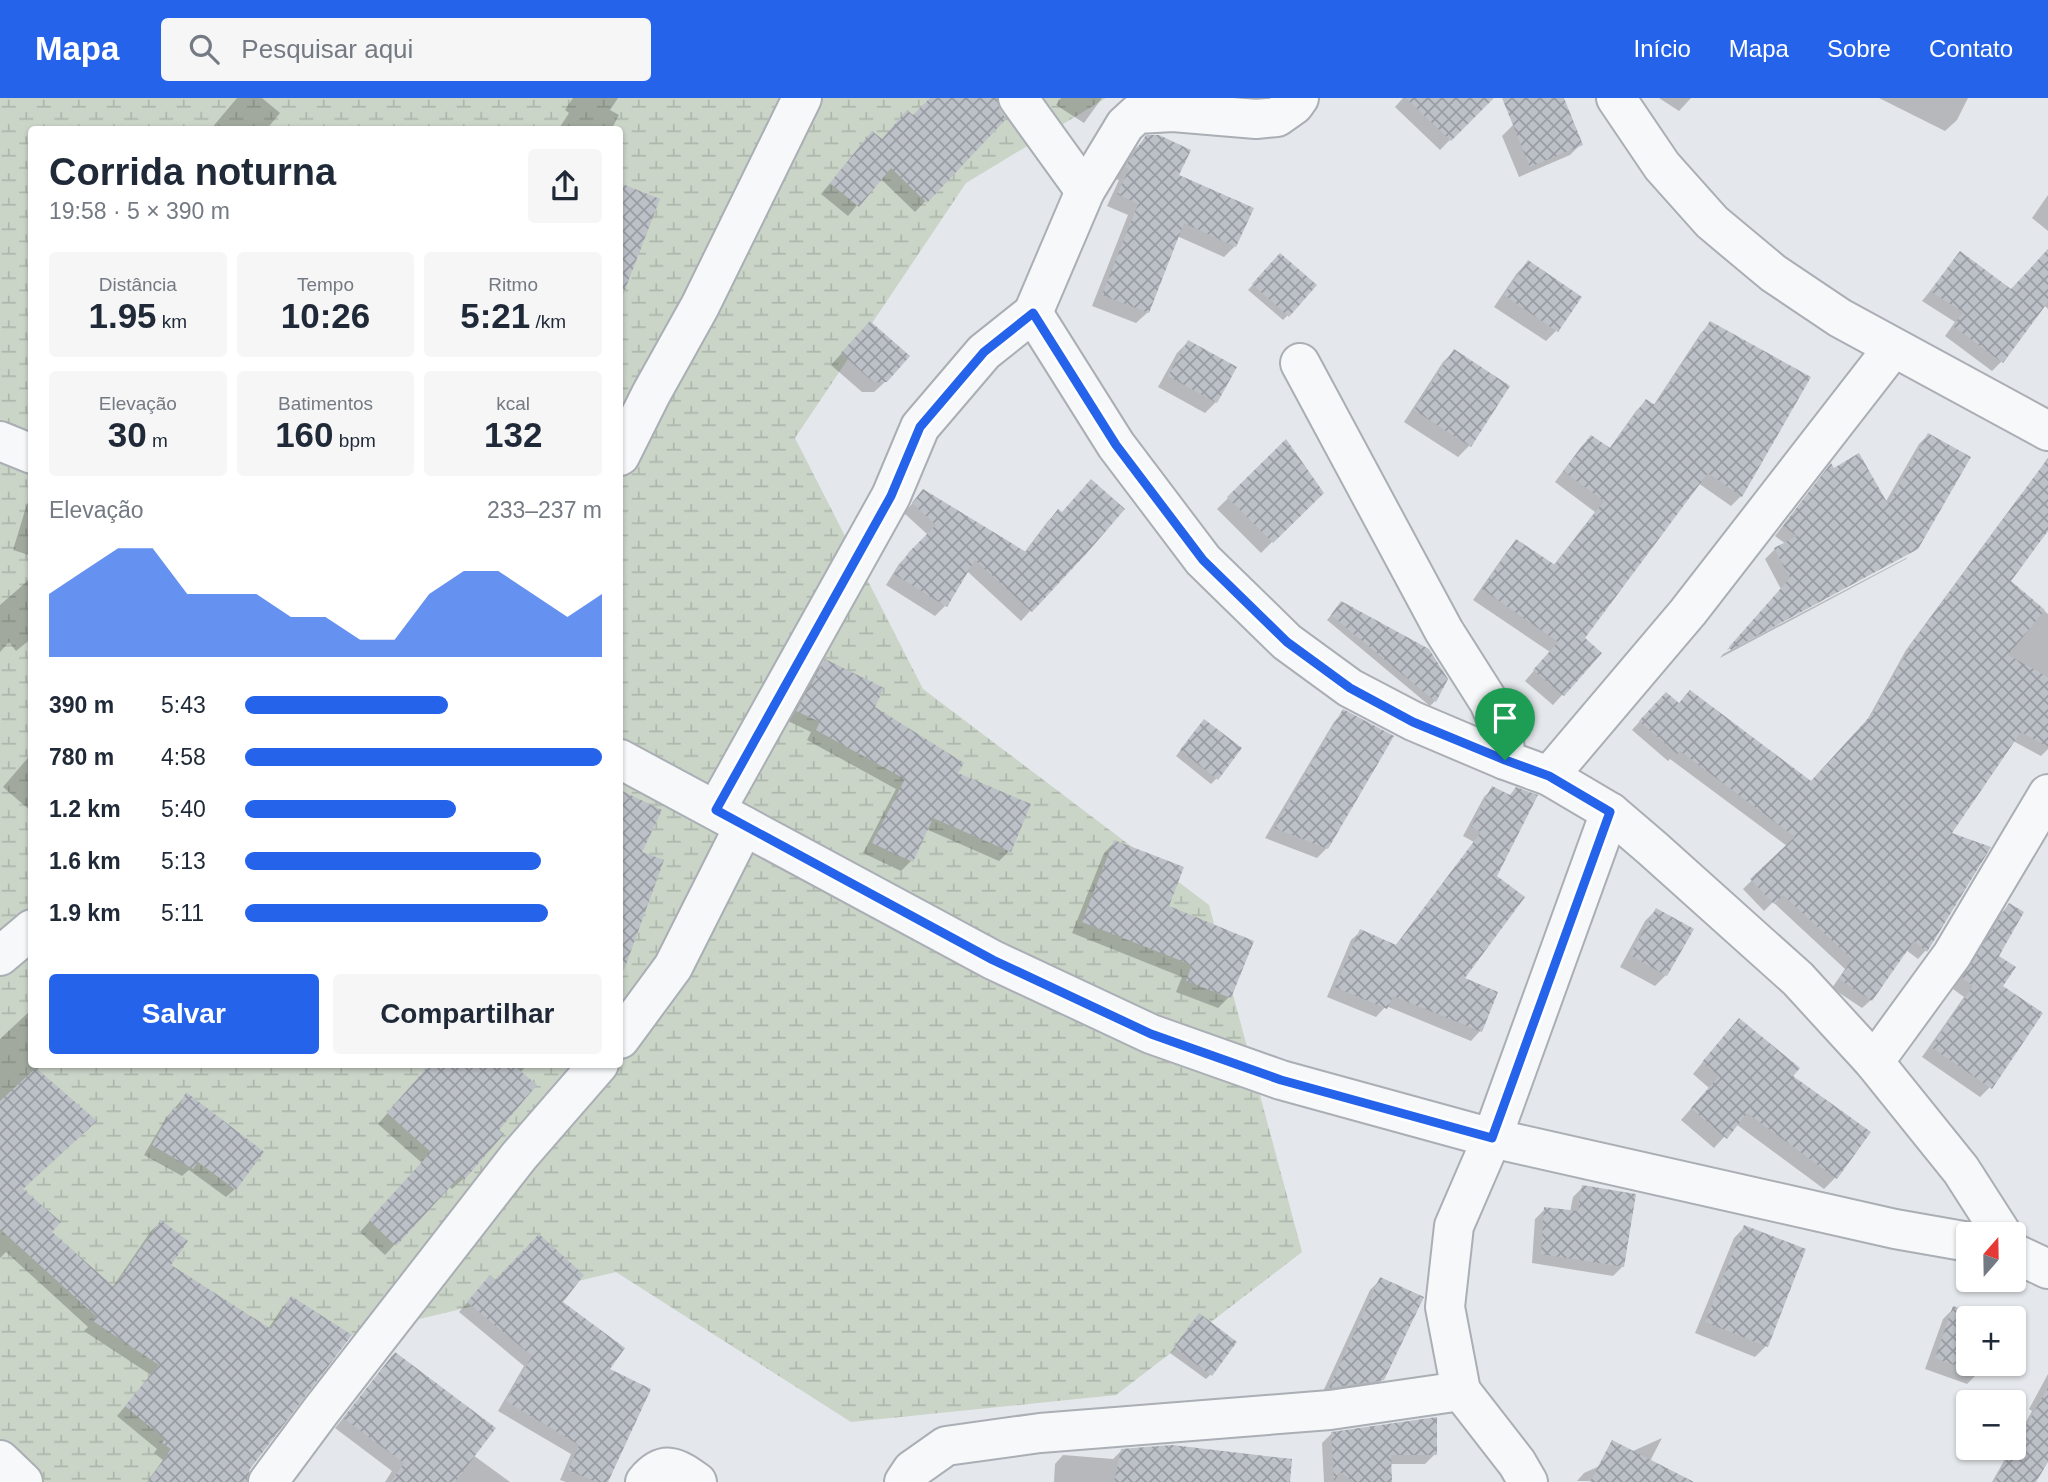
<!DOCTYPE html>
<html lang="pt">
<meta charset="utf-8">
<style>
body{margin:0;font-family:Helvetica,sans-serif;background:#f6f6f7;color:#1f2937;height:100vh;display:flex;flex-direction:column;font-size:26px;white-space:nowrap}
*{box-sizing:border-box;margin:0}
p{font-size:23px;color:#747a83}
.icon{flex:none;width:38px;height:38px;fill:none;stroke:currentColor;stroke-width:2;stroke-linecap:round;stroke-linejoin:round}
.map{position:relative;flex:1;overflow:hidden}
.drawer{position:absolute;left:28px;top:28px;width:595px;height:942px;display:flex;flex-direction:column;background:#fff;border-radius:7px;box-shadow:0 2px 5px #0004}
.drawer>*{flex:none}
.needle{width:46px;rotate:20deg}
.buttons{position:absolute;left:1956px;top:1124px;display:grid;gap:14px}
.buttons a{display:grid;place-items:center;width:70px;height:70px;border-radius:7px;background:#fff;box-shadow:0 2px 5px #0004;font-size:35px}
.pin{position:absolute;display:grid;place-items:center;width:60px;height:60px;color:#fff;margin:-72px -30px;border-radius:50% 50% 50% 0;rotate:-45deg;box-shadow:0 0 7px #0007}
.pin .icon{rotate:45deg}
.round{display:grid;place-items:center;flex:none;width:74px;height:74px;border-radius:7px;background:#f6f6f7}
.headline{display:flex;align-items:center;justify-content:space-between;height:119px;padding:0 21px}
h1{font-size:38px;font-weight:800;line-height:52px}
.metrics{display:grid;grid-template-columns:repeat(3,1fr);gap:10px;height:119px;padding:7px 21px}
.metrics div{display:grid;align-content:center;border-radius:7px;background:#f6f6f7;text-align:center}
.metrics b{font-size:35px;font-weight:800}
.metrics small{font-size:19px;font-weight:400}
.metrics p{font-size:19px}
.chart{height:196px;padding:14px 21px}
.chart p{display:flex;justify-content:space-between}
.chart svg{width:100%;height:126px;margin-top:7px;fill:#2563eb;opacity:.7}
.cta{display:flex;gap:14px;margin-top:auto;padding:14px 21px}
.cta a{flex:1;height:80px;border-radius:7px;background:#2563eb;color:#fff;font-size:28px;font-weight:800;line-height:80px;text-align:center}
.cta a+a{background:#f6f6f7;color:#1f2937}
ul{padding:0 21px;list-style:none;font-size:23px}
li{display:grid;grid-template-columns:112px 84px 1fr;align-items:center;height:52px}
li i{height:18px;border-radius:9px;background:#2563eb}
header{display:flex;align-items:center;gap:42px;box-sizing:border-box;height:98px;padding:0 35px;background:#2563eb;color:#fff}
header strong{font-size:33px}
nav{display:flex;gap:38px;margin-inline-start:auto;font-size:24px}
.search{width:490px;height:63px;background:#f6f6f7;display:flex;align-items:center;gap:18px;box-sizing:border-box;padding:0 24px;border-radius:7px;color:#747a83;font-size:26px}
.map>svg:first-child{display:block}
.wetland{fill:url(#wetland-marsh);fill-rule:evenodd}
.shadow{fill:#0003}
.building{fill:url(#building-cross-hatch)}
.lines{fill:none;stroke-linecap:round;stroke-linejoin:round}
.street-casing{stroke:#aaaeb5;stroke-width:42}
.street{stroke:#f7f8f9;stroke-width:38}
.route-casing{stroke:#fff;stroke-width:14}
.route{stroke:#2563eb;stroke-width:9}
</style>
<header>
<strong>Mapa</strong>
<div class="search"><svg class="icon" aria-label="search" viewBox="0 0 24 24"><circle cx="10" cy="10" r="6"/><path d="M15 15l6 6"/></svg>Pesquisar aqui</div>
<nav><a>Início</a><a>Mapa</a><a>Sobre</a><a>Contato</a></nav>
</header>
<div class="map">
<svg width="2048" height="1384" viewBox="0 0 2048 1384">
<defs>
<pattern id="wetland-marsh" width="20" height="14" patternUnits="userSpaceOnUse" patternTransform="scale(1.75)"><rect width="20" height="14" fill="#cad4c7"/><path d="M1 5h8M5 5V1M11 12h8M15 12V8" fill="none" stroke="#aeb7ac"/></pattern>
<pattern id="building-cross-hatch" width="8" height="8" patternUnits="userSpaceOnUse" patternTransform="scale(1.75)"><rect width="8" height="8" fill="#bcc0c7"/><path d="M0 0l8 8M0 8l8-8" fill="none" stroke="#999da3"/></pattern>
</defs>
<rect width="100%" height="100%" fill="#e4e7eb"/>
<path class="wetland" d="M0 0H1106L966 85 795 340 923 591 1209 807 1302 1154 1116 1297 851 1324 616 1174 240 1264 214 1384H0ZM32 32H620V966H32Z"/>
<g class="shadow">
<path d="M237 0H262L280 15 266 32H210Z"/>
<path d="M573 0H618L610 12 619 17 611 32H558L569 15 565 12Z"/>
<path d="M932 0H995V3L1004 21 915 114 880 80 848 118 821 96 872 35 882 42 913 19Z"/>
<path d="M1061 0H1102L1084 25 1056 7Z"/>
<path d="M1403 0H1491L1440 52 1395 9Z"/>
<path d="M1659 0H1691L1679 13Z"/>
<path d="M1879 0H1968L1957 22 1945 33Z"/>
<path d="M1513 27 1581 46 1570 57 1519 79 1502 38Z"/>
<path d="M1147 39 1235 148 1224 159 1177 138 1148 214 1136 225 1092 208 1128 117 1107 108 1119 82 1115 81 1135 51Z"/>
<path d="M620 87 658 102 635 152 620 147Z"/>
<path d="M2048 97V133L2032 120Z"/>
<path d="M2048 153V211L2044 207 2001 264 1992 273 1945 238 1955 224 1922 203 1960 156 2010 193Z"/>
<path d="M1275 162 1288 217 1283 222 1248 192Z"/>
<path d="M1528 164 1557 232 1546 243 1494 209 1517 175Z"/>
<path d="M1711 225 1741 398 1731 408 1698 385 1583 540 1600 555 1553 607 1525 583 1550 554 1473 502 1507 453 1517 443 1553 468 1595 414 1555 384 1581 349 1591 339 1609 351 1636 313 1646 303 1653 308 1701 235Z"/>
<path d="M859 236 886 283 874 294H862L831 267Z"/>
<path d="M1188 244 1216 304 1205 315 1158 289 1177 255Z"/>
<path d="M1454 253 1508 289 1469 348 1458 359 1404 324 1443 264Z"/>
<path d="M1928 337 1916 450 1727 552 1781 491 1765 461 1775 451 1786 446 1775 438 1822 377 1833 372 1885 405 1919 346Z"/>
<path d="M1285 344 1321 395 1261 455 1217 411Z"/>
<path d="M2028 390 2048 397V430L2009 483 2048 516V651L2041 658 2013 643 1949 736 1926 852 1918 861 1906 852 1871 902 1862 910 1832 890 1845 871 1773 804 1764 813 1743 791 1787 748 1670 661 1668 663 1632 632 1657 604 1678 607 1811 685 1865 626 1906 552 2019 399Z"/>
<path d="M923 393 1024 455 1048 423 1058 413 1061 416 1122 411 1021 523 967 473 945 508 935 518 886 487 899 466 928 437 904 415Z"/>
<path d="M32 401V458L13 452 27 406Z"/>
<path d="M1908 459 1906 461 1720 560 1723 556Z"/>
<path d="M32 479V540L16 553 9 544 0 554V507Z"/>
<path d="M1341 505 1435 603 1430 608 1327 522Z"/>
<path d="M825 564 872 609 955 676 1009 753 999 763 926 731 911 763 901 773 863 755 896 691 807 642 811 634 788 623 815 574Z"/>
<path d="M1344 613 1327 750 1317 760 1265 740 1334 624Z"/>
<path d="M1199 628 1216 681 1211 686 1176 658Z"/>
<path d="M32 655V714L3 689Z"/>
<path d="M1493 690 1494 778 1462 881 1496 895 1480 933 1471 943 1386 908 1376 919 1327 899 1351 842 1361 833 1395 848 1474 744 1463 738 1484 699Z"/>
<path d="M620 694 659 713 640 755 627 859 620 866Z"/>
<path d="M1115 744 1167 809 1252 844 1229 899 1218 910 1176 894 1182 879 1072 835 1104 755Z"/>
<path d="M2009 807 1997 859 2001 888 1990 989 1980 999 1922 959 1964 899 1953 891 1999 817Z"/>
<path d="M1656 812 1666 877 1655 888 1620 869 1645 823Z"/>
<path d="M32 911V966H42L36 973 21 1091 50 1134 112 1190 151 1133 161 1124 169 1167 268 1231 282 1210 291 1200 245 1384H147L163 1362 154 1355 157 1351 117 1318 151 1277 84 1233 88 1229 6 1154 0 1160V941Z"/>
<path d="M1728 933 1791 978 1835 1080 1824 1091 1736 1026 1714 1050 1681 1022 1709 990 1693 976Z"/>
<path d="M431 966H528L520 975 497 1033 463 1081 452 1091 449 1088 385 1157 360 1134 422 1065 378 1026Z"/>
<path d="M186 997 235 1091 226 1099 189 1072 182 1078 144 1057 166 1020Z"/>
<path d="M1583 1089 1623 1168 1613 1178 1532 1165 1535 1121 1545 1111 1570 1114 1573 1099Z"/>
<path d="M1745 1129 1804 1152 1766 1248 1755 1259 1695 1235 1734 1140Z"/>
<path d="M1381 1181 1383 1281 1371 1293 1320 1300 1370 1192Z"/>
<path d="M495 1184 560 1205 607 1272 606 1384H566L560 1382 571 1356 498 1313 524 1268 459 1214 481 1189Z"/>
<path d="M1954 1210 1969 1220V1265L1978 1275 1967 1286 1925 1271 1943 1221Z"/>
<path d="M1195 1223 1211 1276 1206 1281 1170 1255Z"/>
<path d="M2048 1276V1360L2034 1384H1992L2012 1349H2014V1345L2032 1313 2029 1311Z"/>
<path d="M373 1284 510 1384H385L392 1373 335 1330Z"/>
<path d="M1332 1335 1435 1356 1425 1366H1390L1391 1384H1324L1322 1345Z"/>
<path d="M1662 1340 1649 1365 1688 1384 1577 1383 1584 1375Z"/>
<path d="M1122 1352 1257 1384H1054L1055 1366 1063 1357 1113 1361Z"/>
</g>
<g class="building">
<path d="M930 0H997L1000 12 1006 21 927 105 891 70 859 109 830 85 872 33 882 41 907 12 913 17Z"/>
<path d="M1406 0H1494L1451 43Z"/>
<path d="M1502 0H1564L1583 47 1530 69Z"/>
<path d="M1146 37H1159L1191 52 1179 77 1254 110 1236 149 1184 125 1149 215 1102 197 1138 106 1117 96 1129 71 1125 69Z"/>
<path d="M620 85 660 101 622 199H620Z"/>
<path d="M2048 151V204L2003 265 1953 228 1963 214 1930 193 1960 153 2011 191Z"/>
<path d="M1280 155 1317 187 1289 219 1252 186Z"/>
<path d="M1528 162 1582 199 1558 234 1504 197Z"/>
<path d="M870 223 910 258 887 284H873L841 255Z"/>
<path d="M1710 223 1811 279 1742 399 1708 375 1585 540 1602 555 1564 598 1533 572 1558 544 1482 491 1516 441 1555 467 1604 403 1563 373 1591 337 1610 350 1646 301 1655 307Z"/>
<path d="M1188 242 1237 269 1217 305 1168 278Z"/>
<path d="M1454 251 1510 288 1471 349 1414 312Z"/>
<path d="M1928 335 1971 359 1918 451 1731 552 1729 549 1790 480 1774 450 1797 438 1783 428 1831 365 1834 370 1859 355 1888 406Z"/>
<path d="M1286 341 1324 395 1273 445 1227 399Z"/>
<path d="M2048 360V433L2011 483 2045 512 2008 557 2048 579V649L2021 634 1952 735 1991 749 1927 854 1914 843 1872 903 1839 881 1852 861 1783 797 1774 806 1750 781 1795 739 1680 653 1677 656 1639 623 1666 594 1679 605 1690 592 1811 683 1873 615 1914 542Z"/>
<path d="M1091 381 1125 411 1086 456 1032 514 975 462 947 509 894 476 909 454 936 427 912 405 923 391 1026 454 1058 411 1062 414Z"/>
<path d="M1341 503 1429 551 1448 581 1436 604 1331 517Z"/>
<path d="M825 561 884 590 875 609 964 665 958 675 1031 706 1011 754 933 720 913 764 872 745 905 681 816 632 820 624 796 613Z"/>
<path d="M1343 611 1394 638 1328 751 1274 730Z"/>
<path d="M1204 621 1242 650 1218 682 1180 652Z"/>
<path d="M1492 688 1510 697 1516 689 1538 697 1497 778 1525 799 1465 880 1498 894 1482 934 1393 898 1387 911 1335 889 1360 831 1396 847 1481 734 1471 729Z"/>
<path d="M620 692 662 712 642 754 664 762 624 872 620 871Z"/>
<path d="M1114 742 1184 769 1169 808 1254 843 1231 900 1186 883 1192 867 1082 824Z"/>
<path d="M2009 805 2024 814 1999 858 2016 869 2003 888 2043 915 1992 991 1931 949 1973 888 1962 880Z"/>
<path d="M1656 810 1694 831 1667 878 1630 857Z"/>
<path d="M1739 920 1800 970 1793 978 1871 1034 1837 1081 1747 1015 1727 1041 1691 1010 1719 978 1702 964Z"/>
<path d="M430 966H512L537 987 499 1032 504 1036 464 1082 460 1078 396 1148 369 1122 431 1054 387 1015Z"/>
<path d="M36 970 97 1023 23 1091 61 1124 52 1134 114 1189 161 1122 188 1143 171 1167 271 1231 291 1198 352 1237 250 1371 247 1384H148L171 1351 162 1345 165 1341 125 1308 159 1267 93 1223 96 1218 0 1131V1003Z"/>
<path d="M186 994 264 1054 236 1092 198 1064 193 1071 152 1047 174 1009 178 1011Z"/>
<path d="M1582 1087 1636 1096 1624 1169 1541 1156 1544 1109 1578 1113Z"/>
<path d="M1744 1127 1806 1151 1768 1249 1705 1224Z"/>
<path d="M539 1136 584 1177 563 1204 625 1250 610 1271 651 1291 608 1384H596L568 1372 579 1347 506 1303 532 1258 467 1204 490 1177 495 1182Z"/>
<path d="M1380 1179 1424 1199 1384 1282 1329 1290Z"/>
<path d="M1953 1208 1988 1220H1969V1265H1983L1980 1276 1935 1260Z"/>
<path d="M1199 1215 1237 1244 1212 1278 1174 1249Z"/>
<path d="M395 1254 496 1330 455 1384H391L404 1365 343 1320Z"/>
<path d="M2048 1289V1364L2036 1384H1994Z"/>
<path d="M1437 1319V1357H1391L1392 1384H1353L1340 1374 1334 1384 1331 1334Z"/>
<path d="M1612 1342 1694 1384H1590Z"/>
<path d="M1172 1347 1292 1361 1290 1384H1114L1121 1351Z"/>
</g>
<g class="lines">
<defs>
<g id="street">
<path d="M1018 0 1085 93"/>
<path d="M1616 0 1662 68 1712 124 1773 175 1840 220 2048 333"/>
<path d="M1033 215 1116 347 1203 462 1287 544 1350 590 1413 623 1505 662 1549 678 1610 714 1652 750 1798 881 1874 964 1961 1072 2002 1136"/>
<path d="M1300 265 1444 533 1489 604 1504 638 1505 662"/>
<path d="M0 343 32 356"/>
<path d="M620 358 651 296 700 208 802 0"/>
<path d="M620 661 993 862 1151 936 1281 982 1492 1040 1895 1131 1969 1144"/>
<path d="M1549 678 1688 514 1893 250"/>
<path d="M716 712 891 398 920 329 984 254 1033 215 1085 93 1125 27 1137 16 1173 14 1256 21 1277 19 1294 7 1299 0"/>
<path d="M0 858 32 831"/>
<path d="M620 941 673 869 744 728"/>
<path d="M1874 964 1952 857 2048 696"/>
<path d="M2014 1155 2048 1171"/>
<path d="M0 1362 23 1384"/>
<path d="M268 1384 320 1314 519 1058 599 966"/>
<path d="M645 1384C664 1361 676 1369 697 1384"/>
<path d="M904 1384 912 1372 946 1348 1040 1335 1330 1312 1461 1293"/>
<path d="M1528 1384 1517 1365 1461 1293 1445 1209 1454 1128 1492 1040 1610 714"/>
</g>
</defs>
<use href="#street" class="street-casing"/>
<use href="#street" class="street"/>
</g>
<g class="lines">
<defs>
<path id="route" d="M1033 215 1116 347 1203 462 1287 544 1350 590 1413 624 1505 662 1549 678 1610 714 1492 1040 1281 982 1151 936 993 862 716 712 891 398 920 329 984 254Z"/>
</defs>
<use href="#route" class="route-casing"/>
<use href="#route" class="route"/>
</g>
</svg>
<div class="buttons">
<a><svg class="needle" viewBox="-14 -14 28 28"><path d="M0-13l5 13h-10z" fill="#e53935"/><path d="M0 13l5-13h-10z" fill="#747a83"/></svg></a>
<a>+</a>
<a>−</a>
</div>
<div class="pin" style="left:1505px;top:662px;background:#1e9e55"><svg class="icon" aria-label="arrive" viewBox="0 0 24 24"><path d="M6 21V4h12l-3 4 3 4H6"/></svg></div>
<section class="drawer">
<div class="headline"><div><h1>Corrida noturna</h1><p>19:58 · 5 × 390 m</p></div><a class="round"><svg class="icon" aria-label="share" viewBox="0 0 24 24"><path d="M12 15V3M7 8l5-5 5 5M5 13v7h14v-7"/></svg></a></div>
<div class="metrics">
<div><p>Distância</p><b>1.95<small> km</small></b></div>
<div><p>Tempo</p><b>10:26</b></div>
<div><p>Ritmo</p><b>5:21<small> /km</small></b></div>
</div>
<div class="metrics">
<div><p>Elevação</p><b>30<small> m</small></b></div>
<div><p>Batimentos</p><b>160<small> bpm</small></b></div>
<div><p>kcal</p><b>132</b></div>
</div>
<div class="chart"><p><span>Elevação</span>233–237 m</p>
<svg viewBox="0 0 160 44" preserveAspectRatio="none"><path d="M0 44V22L10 14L20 6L30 6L40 22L50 22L60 22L70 30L80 30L90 38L100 38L110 22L120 14L130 14L140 22L150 30L160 22V44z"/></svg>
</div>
<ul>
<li><b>390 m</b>5:43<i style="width:57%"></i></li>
<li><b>780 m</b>4:58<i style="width:100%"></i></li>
<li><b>1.2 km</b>5:40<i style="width:59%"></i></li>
<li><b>1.6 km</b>5:13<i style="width:83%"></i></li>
<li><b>1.9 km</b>5:11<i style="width:85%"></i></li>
</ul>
<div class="cta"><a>Salvar</a><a>Compartilhar</a></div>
</section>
</div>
